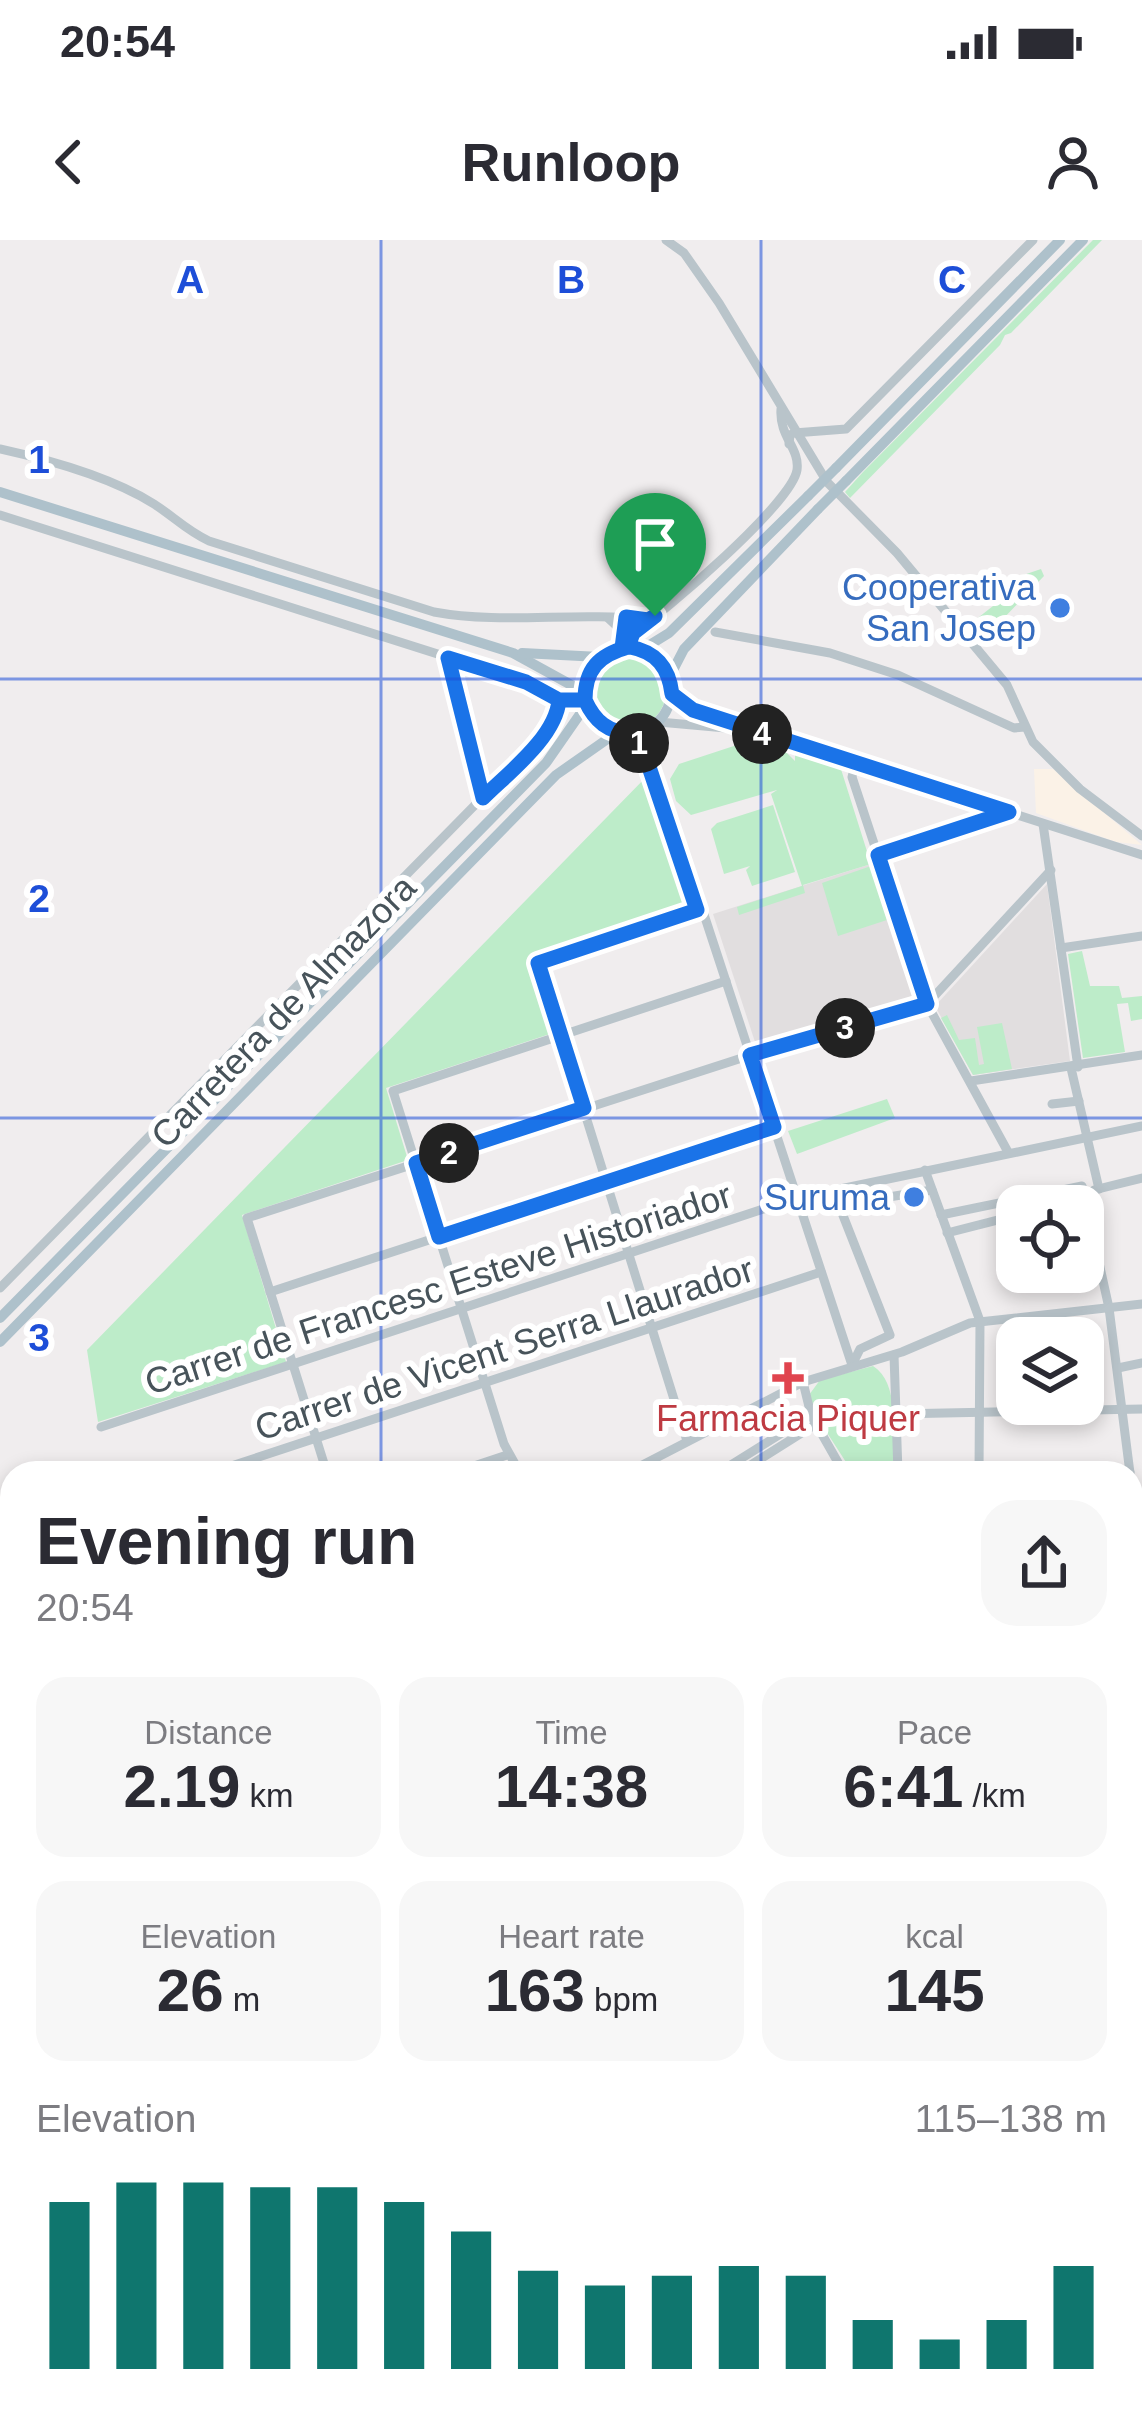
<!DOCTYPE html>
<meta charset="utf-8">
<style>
body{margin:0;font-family:Helvetica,sans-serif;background:#f7f7f7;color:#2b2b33;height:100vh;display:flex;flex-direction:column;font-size:45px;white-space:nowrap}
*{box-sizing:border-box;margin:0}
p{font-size:39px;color:#7c7c81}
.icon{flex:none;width:66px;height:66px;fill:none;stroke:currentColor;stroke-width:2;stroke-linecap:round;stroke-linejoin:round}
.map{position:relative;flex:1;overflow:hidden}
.details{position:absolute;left:0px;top:1221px;width:1143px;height:975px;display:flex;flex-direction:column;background:#fff;border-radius:36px 36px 0 0;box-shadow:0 6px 18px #0003}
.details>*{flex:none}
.controls{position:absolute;left:996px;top:945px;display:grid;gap:24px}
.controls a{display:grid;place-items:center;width:108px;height:108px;border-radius:24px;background:#fff;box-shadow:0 6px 18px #0003;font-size:60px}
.pin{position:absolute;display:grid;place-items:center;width:102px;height:102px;color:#fff;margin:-123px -51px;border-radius:50% 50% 50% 0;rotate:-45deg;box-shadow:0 0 12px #0007}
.pin .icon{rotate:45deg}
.km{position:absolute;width:60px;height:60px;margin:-30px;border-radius:50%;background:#222;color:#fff;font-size:33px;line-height:60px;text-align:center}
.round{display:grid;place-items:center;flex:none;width:126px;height:126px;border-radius:36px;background:#f7f7f7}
.headline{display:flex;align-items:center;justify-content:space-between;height:204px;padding:0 36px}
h1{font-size:66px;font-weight:600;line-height:90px}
.stats{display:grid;grid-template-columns:repeat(3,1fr);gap:18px;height:204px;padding:12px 36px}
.stats div{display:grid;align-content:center;border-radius:30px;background:#f7f7f7;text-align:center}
.stats b{font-size:60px;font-weight:600}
.stats small{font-size:33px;font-weight:400}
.stats p{font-size:33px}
.chart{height:336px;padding:24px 36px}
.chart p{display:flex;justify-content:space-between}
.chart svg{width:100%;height:216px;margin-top:12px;stroke:#0f766e;stroke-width:6}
.status{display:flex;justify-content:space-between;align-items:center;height:84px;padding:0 60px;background:#fff;direction:ltr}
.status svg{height:33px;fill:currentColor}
header{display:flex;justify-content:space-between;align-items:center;height:156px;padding:0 36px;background:#fff;font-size:54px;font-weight:600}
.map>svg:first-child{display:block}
.commercial{fill:#fbf2e7}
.education{fill:#e1dedf}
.green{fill:#bdecc9}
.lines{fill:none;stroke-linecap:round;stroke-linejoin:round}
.stream{stroke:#8ce1e7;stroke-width:3}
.minor{stroke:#b9c4ca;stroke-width:9}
.major{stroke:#aec1cb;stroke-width:10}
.major-bridge{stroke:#aec1cb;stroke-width:10}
.route-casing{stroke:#fff;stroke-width:24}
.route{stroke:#1a73e8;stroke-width:15}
.grid{fill:none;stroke:#1d4ed8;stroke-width:3;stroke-opacity:0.55}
.shop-dot{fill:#3f7fe0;stroke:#fff;stroke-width:4.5}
.health-dot{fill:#e0444e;stroke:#fff;stroke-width:4.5}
.labels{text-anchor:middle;stroke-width:12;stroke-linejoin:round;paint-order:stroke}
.shop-label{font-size:36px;fill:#366cbe;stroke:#fff;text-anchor:end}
.street-label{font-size:36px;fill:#47535a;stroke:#fff}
.health-label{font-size:36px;fill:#be3a42;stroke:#fff}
.grid-label{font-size:39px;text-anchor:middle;font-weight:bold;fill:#1d4ed8;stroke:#fff;stroke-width:12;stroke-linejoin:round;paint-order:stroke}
</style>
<div class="status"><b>20:54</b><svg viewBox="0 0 49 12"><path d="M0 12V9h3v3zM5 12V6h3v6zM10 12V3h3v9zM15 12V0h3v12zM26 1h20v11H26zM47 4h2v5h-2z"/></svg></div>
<header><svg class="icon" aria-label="back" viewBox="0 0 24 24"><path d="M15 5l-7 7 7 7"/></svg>Runloop<svg class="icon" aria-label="person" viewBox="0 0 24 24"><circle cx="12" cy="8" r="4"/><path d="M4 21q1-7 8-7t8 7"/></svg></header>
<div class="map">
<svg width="1142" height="2195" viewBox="0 0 1142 2195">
<rect width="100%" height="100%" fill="#f0edee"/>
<path class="commercial" d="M1034 529H1053L1142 605 1116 602 1036 573Z"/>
<g class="education">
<path d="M874 623 917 757 756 805 713 674Z"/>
<path d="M1047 644 1070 821 973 835 935 766Z"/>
</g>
<g class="green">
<path d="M1093 0H1102L1011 93 1005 95 1000 105 850 258 845 252 863 232Z"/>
<path d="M1041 329 1044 336 979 404 965 388 1007 355 1003 342Z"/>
<circle cx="629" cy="451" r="37"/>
<path d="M743 503 786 512 795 521V513L840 526 871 624 803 645 805 653 739 675 737 667 802 646 771 554 777 550 691 575 676 561 670 539 679 524Z"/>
<path d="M648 535 693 666 533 720 556 792 386 848 408 920 242 975 286 1122 98 1182 87 1110Z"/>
<path d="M773 565 795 632 752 646 746 630 750 626 724 634 711 589 717 583Z"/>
<path d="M871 626 887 680 838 696 822 643Z"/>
<path d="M1082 711 1090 746H1119L1122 758 1142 756V779L1131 781 1128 763 1117 764 1125 812 1083 818 1068 714Z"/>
<path d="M947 775 959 800 975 798 979 825 984 824 977 787 1002 783 1012 829 973 835 941 778Z"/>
<path d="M887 859 895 878 797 914 788 891Z"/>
<path d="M873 1126C900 1143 892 1191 894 1220L882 1233H853L813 1171 809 1155 820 1140Z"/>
</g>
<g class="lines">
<g class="stream">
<path d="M0 2053 12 2073"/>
<path d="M37 2184 40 2195"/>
</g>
<g class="minor">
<path d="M666 0 684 13 719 63 827 242 897 313 1007 445 1033 502 1080 549 1142 596"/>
<path d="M789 204 790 195 794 193 846 189 1033 0"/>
<path d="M0 209C50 220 109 236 154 264 173 276 187 291 209 301L434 372C504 385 576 371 648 380L655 377"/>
<path d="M0 275 526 442 566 463 585 460"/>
<path d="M608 378 623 392 622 408"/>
<path d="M715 392 830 413 898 435 1014 488 1025 487"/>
<path d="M633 393C665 372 792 263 797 230 800 208 779 197 781 169"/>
<path d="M448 418 483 558"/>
<path d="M672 454 693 469 756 491 1142 615"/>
<path d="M659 482 737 489"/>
<path d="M649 489 648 504 852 1125"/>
<path d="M632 494 645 517"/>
<path d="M855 525 852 537 927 764 1008 912"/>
<path d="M1043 584 1078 827"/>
<path d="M878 615 1009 572"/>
<path d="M1061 708 1142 696"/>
<path d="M1071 828 1099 949"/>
<path d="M971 841 1142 815"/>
<path d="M1052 864 1079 861"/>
<path d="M925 930 980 1081 979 1233"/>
<path d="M833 950 890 1095 860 1109 852 1125"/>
<path d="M1094 950 1142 938"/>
<path d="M839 965 932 950"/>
<path d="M1051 966 1084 957"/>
<path d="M941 975 1082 946 1109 1068 1130 1233"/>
<path d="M947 993 1017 975"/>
<path d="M0 1048 534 505 559 469V460"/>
<path d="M270 1052 774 887"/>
<path d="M894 1115 898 1233"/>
<path d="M1118 1128 1142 1123"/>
<path d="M803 1142 811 1175 844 1233"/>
<path d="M896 1174 1142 1169"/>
<path d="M101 1187 797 958 1142 886"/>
<path d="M687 1201 538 723 702 669"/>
<path d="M210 1233 821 1032"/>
<path d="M327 1233 247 978 745 817 927 764 1051 630"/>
<path d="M453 1233 507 1215"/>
<path d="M520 1233 504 1204 393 851 726 741"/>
<path d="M627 1233 803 1142 902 1112 970 1083 1142 1064"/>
<path d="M718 1233 811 1175"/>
<path d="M738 1233 816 1184"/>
<path d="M1095 1233 1130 1232"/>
<path d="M1131 1357H1142"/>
<path d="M1131 1439H1142"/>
<path d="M1131 1480 1142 1459"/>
<path d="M1131 1505H1142"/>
<path d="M1131 1587H1142"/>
<path d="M1131 1665H1142"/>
<path d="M0 1669 12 1661"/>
<path d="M0 1679 12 1671"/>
<path d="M1131 1749H1142"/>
<path d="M0 1758 12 1751"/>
<path d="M0 1798 12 1819"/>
<path d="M1131 1825H1142"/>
<path d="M0 1842 12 1845"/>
<path d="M0 1897 12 1900"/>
<path d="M1131 1904H1142"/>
<path d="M1131 1931V2032"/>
<path d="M0 1962 12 1911"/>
<path d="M0 1977 12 1984"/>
<path d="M0 2014 12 2022"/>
<path d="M1131 2054H1142"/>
<path d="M1131 2118 1142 2121"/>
<path d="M1131 2149 1133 2195"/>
<path d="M0 2175 3 2195"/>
<path d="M102 2184 105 2195"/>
<path d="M235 2184 237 2195"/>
<path d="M403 2184 404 2195"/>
<path d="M870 2184 872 2195"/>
<path d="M975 2191 994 2195"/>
<path d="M159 2195 202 2184"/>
<path d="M758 2195 764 2184"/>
<path d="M1024 2195 1087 2184"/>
</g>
<g class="major">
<path d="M836 228 1060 0"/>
<path d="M846 241 1083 0"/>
<path d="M0 252 513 413 584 452"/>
<circle cx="628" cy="451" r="43"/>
<path d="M643 409 669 393 808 256"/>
<path d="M522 413 600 417"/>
<path d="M670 436 684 409 818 269"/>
<path d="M0 1078 546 523 587 464"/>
<path d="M0 1102 556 535 616 493"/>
</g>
<g class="major-bridge">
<path d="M808 256 836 228"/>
<path d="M818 269 846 241"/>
</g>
</g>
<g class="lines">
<defs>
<path id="route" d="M655 376 633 393 628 407C599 415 585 429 585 460H559C556 497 508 533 483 558L448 418 526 442 559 460H585C595 482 608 492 632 494L642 506 697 670 538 723 584 868 416 923 439 997 774 887 750 815 927 764 878 615 1009 572 693 470 672 454C669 428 657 412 630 407L622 408 626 377 648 380 655 376"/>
</defs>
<use href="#route" class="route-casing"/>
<use href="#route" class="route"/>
</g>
<path class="grid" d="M381 0V1233M761 0V1233M0 439H1142M0 878H1142M0 1317H12M1131 1317H1142M0 1756H12M1131 1756H1142M381 2184V2195M761 2184V2195"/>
<g class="shop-dot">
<circle cx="1060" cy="368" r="12"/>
<circle cx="914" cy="957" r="12"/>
</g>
<path class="health-dot" d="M782 1120h12v12h12v12h-12v12h-12v-12h-12v-12h12z"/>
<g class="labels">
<g class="shop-label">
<text x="1036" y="360">Cooperativa<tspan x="1036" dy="41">San Josep</tspan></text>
<text x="890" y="970">Suruma</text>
</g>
<g class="street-label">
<text transform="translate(283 771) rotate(-46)" y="13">Carretera de Almazora</text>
<text transform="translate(438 1048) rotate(-18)" y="13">Carrer de Francesc Esteve Historiador</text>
<text transform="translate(504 1108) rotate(-18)" y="13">Carrer de Vicent Serra Llaurador</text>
</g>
<g class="health-label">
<text x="788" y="1191">Farmacia Piquer</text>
</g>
</g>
<g class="grid-label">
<text x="190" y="53">A</text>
<text x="571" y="53">B</text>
<text x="952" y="53">C</text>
<text x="39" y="233">1</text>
<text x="39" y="672">2</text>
<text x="39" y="1111">3</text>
</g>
</svg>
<div class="controls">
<a><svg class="icon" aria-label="locate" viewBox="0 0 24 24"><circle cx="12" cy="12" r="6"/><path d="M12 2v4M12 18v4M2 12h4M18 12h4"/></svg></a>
<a><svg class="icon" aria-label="layers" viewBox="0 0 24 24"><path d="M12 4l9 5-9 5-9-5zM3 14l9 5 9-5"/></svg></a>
</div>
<div class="pin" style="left:655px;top:376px;background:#1e9e55"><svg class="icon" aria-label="arrive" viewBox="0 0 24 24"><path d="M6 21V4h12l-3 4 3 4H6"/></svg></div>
<b class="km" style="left:639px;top:503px">1</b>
<b class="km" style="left:449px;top:913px">2</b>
<b class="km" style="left:845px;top:788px">3</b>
<b class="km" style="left:762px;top:494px">4</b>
<section class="details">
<div class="headline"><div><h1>Evening run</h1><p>20:54</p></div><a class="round"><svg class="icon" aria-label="share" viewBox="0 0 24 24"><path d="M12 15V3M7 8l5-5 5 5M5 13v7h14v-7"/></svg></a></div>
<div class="stats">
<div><p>Distance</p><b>2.19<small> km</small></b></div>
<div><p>Time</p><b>14:38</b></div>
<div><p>Pace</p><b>6:41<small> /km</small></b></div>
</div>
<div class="stats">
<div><p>Elevation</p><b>26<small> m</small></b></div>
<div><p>Heart rate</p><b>163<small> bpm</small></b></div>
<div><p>kcal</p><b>145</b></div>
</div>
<div class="chart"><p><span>Elevation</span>115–138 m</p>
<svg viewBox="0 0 160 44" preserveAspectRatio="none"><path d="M5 44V10M15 44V6M25 44V6M35 44V7M45 44V7M55 44V10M65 44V16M75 44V24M85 44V27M95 44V25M105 44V23M115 44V25M125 44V34M135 44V38M145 44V34M155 44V23"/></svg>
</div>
</section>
</div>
